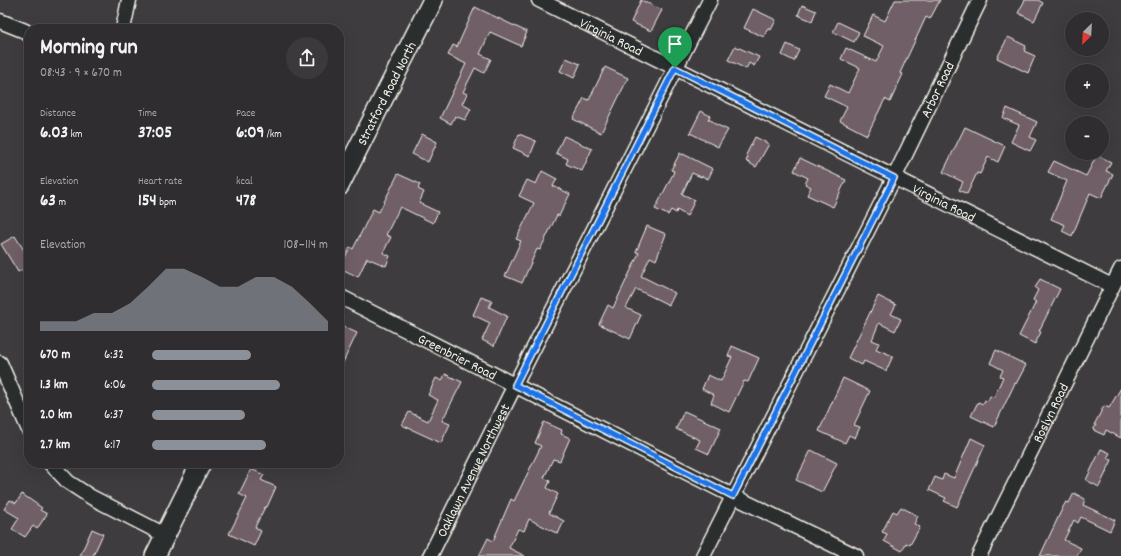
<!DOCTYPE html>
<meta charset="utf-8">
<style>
body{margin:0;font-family:Dekko,sans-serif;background:#3b393b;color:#f1f3f6;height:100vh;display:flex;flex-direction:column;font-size:15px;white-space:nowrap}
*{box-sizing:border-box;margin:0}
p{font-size:13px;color:#a7a8aa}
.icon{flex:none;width:22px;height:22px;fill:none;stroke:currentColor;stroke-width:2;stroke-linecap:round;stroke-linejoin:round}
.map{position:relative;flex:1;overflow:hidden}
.details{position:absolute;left:24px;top:24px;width:320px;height:444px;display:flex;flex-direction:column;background:#2f2d2f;border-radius:16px;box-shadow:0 4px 16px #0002,0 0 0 1px #4a494b}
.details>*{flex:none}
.needle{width:26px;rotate:204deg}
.fabs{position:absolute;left:1065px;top:12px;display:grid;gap:8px}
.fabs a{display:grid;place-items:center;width:44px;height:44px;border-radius:50%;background:#2f2d2f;box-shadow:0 4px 16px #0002,0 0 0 1px #4a494b;font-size:20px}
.pin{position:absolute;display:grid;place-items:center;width:34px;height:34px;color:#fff;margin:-41px -17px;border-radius:50% 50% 50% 0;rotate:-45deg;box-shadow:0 0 4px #0007}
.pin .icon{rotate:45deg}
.round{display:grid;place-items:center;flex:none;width:42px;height:42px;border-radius:21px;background:#3b393b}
.overview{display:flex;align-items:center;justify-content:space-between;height:68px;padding:0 16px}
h1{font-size:22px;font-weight:800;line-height:30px}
.figures{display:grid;grid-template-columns:repeat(3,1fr);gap:6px;height:68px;padding:4px 16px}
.figures div{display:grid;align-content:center}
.figures b{font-size:17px;font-weight:800}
.figures small{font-size:11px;font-weight:400}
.figures p{font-size:11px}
.chart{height:112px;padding:8px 16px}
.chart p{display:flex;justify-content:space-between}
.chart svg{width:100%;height:72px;margin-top:4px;fill:#8c9099;opacity:.7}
ul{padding:0 16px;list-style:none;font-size:13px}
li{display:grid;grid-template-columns:64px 48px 1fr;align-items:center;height:30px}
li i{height:10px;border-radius:5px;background:#8c9099}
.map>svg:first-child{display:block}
.building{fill:#705f66;stroke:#f4f1e8}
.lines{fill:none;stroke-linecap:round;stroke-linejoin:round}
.minor-casing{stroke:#f4f1e8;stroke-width:17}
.secondary-casing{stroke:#f4f1e8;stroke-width:22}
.minor{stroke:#2a2d2e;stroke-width:14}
.secondary{stroke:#2a2d2e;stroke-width:19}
.route-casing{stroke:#fff;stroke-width:8}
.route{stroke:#1a73e8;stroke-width:5}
.labels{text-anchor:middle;stroke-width:3;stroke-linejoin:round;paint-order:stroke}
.street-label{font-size:14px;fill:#f4f1e8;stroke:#2a2d2e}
</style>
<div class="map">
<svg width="1121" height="556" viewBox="0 0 1121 556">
<rect width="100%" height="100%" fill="#3f3c3f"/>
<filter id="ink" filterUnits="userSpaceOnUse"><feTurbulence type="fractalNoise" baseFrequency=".025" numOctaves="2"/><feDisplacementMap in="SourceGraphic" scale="8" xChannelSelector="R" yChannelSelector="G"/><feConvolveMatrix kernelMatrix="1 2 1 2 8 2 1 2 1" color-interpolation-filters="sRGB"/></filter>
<g filter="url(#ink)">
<g class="building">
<path d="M641 0 662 10 651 31 631 22Z"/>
<path d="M895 0H940L930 19 926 17 900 73 903 74 890 102 885 99 867 135 840 121 847 107 824 96 830 84 848 93 860 68 841 59 846 48 876 62 884 46 863 36 873 15 885 21Z"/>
<path d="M1025 0H1038L1043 3 1034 21 1018 13Z"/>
<path d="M802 5 816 11 812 21 798 15Z"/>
<path d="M475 7 527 32 521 46 490 32 480 54 491 59 484 73 475 68 463 92 467 94 462 104 471 109 465 120 455 116 451 124 440 118 466 64 448 55 453 45 457 47Z"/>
<path d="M753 9 776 20 771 30 768 28 764 37 744 28Z"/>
<path d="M838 22 859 32 854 42 833 32Z"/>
<path d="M1008 37 1026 46 1024 51 1035 56 1028 73 997 58Z"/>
<path d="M787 44 799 50 794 61 782 55Z"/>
<path d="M735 46 759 57 754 66 749 63 746 69 728 60Z"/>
<path d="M566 58 580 64 574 78 560 71Z"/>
<path d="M605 67 628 78 601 133 573 119 584 98 589 100Z"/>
<path d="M1007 108 1037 122 1030 137 1036 140 1030 151 1011 142 1019 125 1003 118Z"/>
<path d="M701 111 710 116 708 119 714 122 713 123 728 130 718 147 690 133Z"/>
<path d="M965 127 1005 146 998 162 988 157 980 174 977 173 967 194 959 190 963 182 943 172Z"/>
<path d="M422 134 437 142 428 162 412 154Z"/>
<path d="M519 134 536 141 530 156 513 148Z"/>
<path d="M564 136 592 149 582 171 566 164 568 159 556 153Z"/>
<path d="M755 137 769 144 756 167 746 161 748 157 746 155Z"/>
<path d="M680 153 683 155V154L713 169 708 179 702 176 701 177 692 173 682 194 695 200 687 216 677 210 676 213 671 210 668 215 655 209 673 174 674 171 671 170Z"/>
<path d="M1097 155 1111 162 1106 171 1113 174 1101 198 1090 193 1072 236 1062 231 1065 225 1051 219 1067 181 1048 172 1054 161 1086 176Z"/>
<path d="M800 158 846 180 833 207 807 195 811 187 805 184 808 178 794 171Z"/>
<path d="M542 171 557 179 553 186 570 194 559 216 557 215 540 250 537 249 522 283 505 276 521 241 516 239 534 203 519 196 527 180 536 184Z"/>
<path d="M398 174 420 184 418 189 424 192 419 203 438 212 433 223 400 207 386 235 391 237 383 253 390 256 386 266 367 258 358 277 340 268 350 247 353 249 373 209 379 212Z"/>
<path d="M647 226 666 234 656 260 650 257 641 276 675 293 669 305 636 289 626 308 641 315 630 339 599 324 608 305 613 308 639 253 636 252Z"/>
<path d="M15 236 29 258V266L18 272 1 244Z"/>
<path d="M1040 279 1060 289 1039 331 1041 332 1035 344 1019 336 1036 302 1033 300 1038 290 1035 288Z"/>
<path d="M878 296 896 305 891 314 901 319 895 331 879 323 872 340 879 343 876 349 893 356 886 371 864 361 862 365 848 358Z"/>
<path d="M481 297 492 301 489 307 507 316 494 346 482 340 490 323 473 315Z"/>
<path d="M339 325 357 333 339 371Z"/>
<path d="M732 346 759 358 748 382 744 381 729 412 711 403 714 395 702 389 708 375 721 381 732 357 728 356Z"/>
<path d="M996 350 1026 365 1016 384 1015 383 994 427 971 416 978 402 983 404 985 400 988 401 990 396 994 397 1003 377 1000 376 1003 370 990 363Z"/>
<path d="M445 374 462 382 442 421 450 424 441 443 402 425 409 412 428 421 438 400 428 395 436 378 442 381Z"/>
<path d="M843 378 870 391 854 425 860 427 855 438 849 435 845 443 819 431Z"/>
<path d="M1121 388V438L1106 430 1104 435 1093 430 1096 425H1094L1104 406 1109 408Z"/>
<path d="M684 411 721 428 709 454 696 448 700 440 676 429Z"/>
<path d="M544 422 562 430 561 434 570 438 560 461 553 459 544 478 550 481 547 488 558 494 549 513 564 521 558 534 529 519 524 531 518 529 509 548 525 556H479L488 538 493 541 511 499 514 501 541 446 535 443Z"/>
<path d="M971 438 985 445 957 507 944 501 946 498 929 490 935 477 942 480 944 474 954 478Z"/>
<path d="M1101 449 1110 453 1107 458 1112 460 1099 487 1086 480Z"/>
<path d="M811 450 837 463 822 492 796 480Z"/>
<path d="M251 469 264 475 261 480 276 487 267 507H265L255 527 261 531 254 546 229 534 247 498 239 494Z"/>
<path d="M1074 493 1085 499 1083 505 1115 520 1110 531 1081 517 1078 523 1074 520 1064 540 1081 548 1077 556H1040L1063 507 1066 502 1069 503Z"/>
<path d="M22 494 42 508 40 510 47 514 37 529 33 526 25 537 12 529 19 518 4 509 10 500 16 503Z"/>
<path d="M901 507 918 516 914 524 920 527 910 545 906 543 902 551 884 541 887 534 882 532 893 511 897 513Z"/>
<path d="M92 529 103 534 93 556H80Z"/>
</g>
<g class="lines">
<defs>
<g id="minor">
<path id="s1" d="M539 0 1112 286"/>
<path d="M0 21 25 31 29 35"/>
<path d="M123 29 129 0"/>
<path id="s2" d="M339 296 733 496 856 556"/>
<path d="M0 363 29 430"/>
<path d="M50 463 68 482 91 497 165 535"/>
<path id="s3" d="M430 556 515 385 710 0"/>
<path id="s4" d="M703 556 894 178 980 0"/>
<path id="s5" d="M979 556 1121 269"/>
</g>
<g id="secondary">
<path id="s6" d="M339 186 433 0"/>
<path d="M155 556 201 463"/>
</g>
</defs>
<use href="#minor" class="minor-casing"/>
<use href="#secondary" class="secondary-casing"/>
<use href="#minor" class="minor"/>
<use href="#secondary" class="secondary"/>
</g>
</g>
<g class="lines" filter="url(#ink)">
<defs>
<path id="route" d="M675 68 894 178 733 496 515 385Z"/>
</defs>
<use href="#route" class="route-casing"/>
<use href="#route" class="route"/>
</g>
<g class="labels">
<g class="street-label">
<text dy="5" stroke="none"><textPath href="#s1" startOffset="81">Virginia Road</textPath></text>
<text dy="5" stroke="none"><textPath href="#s4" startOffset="522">Arbor Road</textPath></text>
<text dy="5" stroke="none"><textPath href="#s6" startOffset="104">Stratford Road North</textPath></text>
<text dy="5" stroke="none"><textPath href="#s1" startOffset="453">Virginia Road</textPath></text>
<text dy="5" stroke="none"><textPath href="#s2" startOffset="133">Greenbrier Road</textPath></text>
<text dy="5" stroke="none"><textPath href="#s5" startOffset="160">Roslyn Road</textPath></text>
<text dy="5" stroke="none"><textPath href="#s3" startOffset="96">Oaklawn Avenue Northwest</textPath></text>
</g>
</g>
</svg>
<div class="fabs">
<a><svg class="needle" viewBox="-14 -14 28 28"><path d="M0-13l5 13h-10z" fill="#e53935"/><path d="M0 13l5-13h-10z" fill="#a7a8aa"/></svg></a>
<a>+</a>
<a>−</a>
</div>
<div class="pin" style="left:675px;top:68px;background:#1e9e55"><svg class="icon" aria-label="arrive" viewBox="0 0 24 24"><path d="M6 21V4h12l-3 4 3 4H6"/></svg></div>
<section class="details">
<div class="overview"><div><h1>Morning run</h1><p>08:43 · 9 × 670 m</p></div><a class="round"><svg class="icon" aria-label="share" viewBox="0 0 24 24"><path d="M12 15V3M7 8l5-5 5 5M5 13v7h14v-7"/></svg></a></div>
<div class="figures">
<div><p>Distance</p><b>6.03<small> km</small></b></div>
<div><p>Time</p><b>37:05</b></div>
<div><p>Pace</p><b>6:09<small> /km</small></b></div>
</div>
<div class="figures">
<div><p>Elevation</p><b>63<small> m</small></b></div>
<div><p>Heart rate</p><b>154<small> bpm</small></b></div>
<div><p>kcal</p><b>478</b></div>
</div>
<div class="chart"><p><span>Elevation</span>108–114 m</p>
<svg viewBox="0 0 160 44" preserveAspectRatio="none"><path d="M0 44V38L10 38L20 38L30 33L40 33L50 27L60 17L70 6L80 6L90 11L100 17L110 17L120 11L130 11L140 17L150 27L160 38V44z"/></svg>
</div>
<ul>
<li><b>670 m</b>6:32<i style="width:56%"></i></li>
<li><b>1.3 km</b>6:06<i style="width:73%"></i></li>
<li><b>2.0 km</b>6:37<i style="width:53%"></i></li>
<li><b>2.7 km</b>6:17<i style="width:65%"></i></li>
</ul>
</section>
</div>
